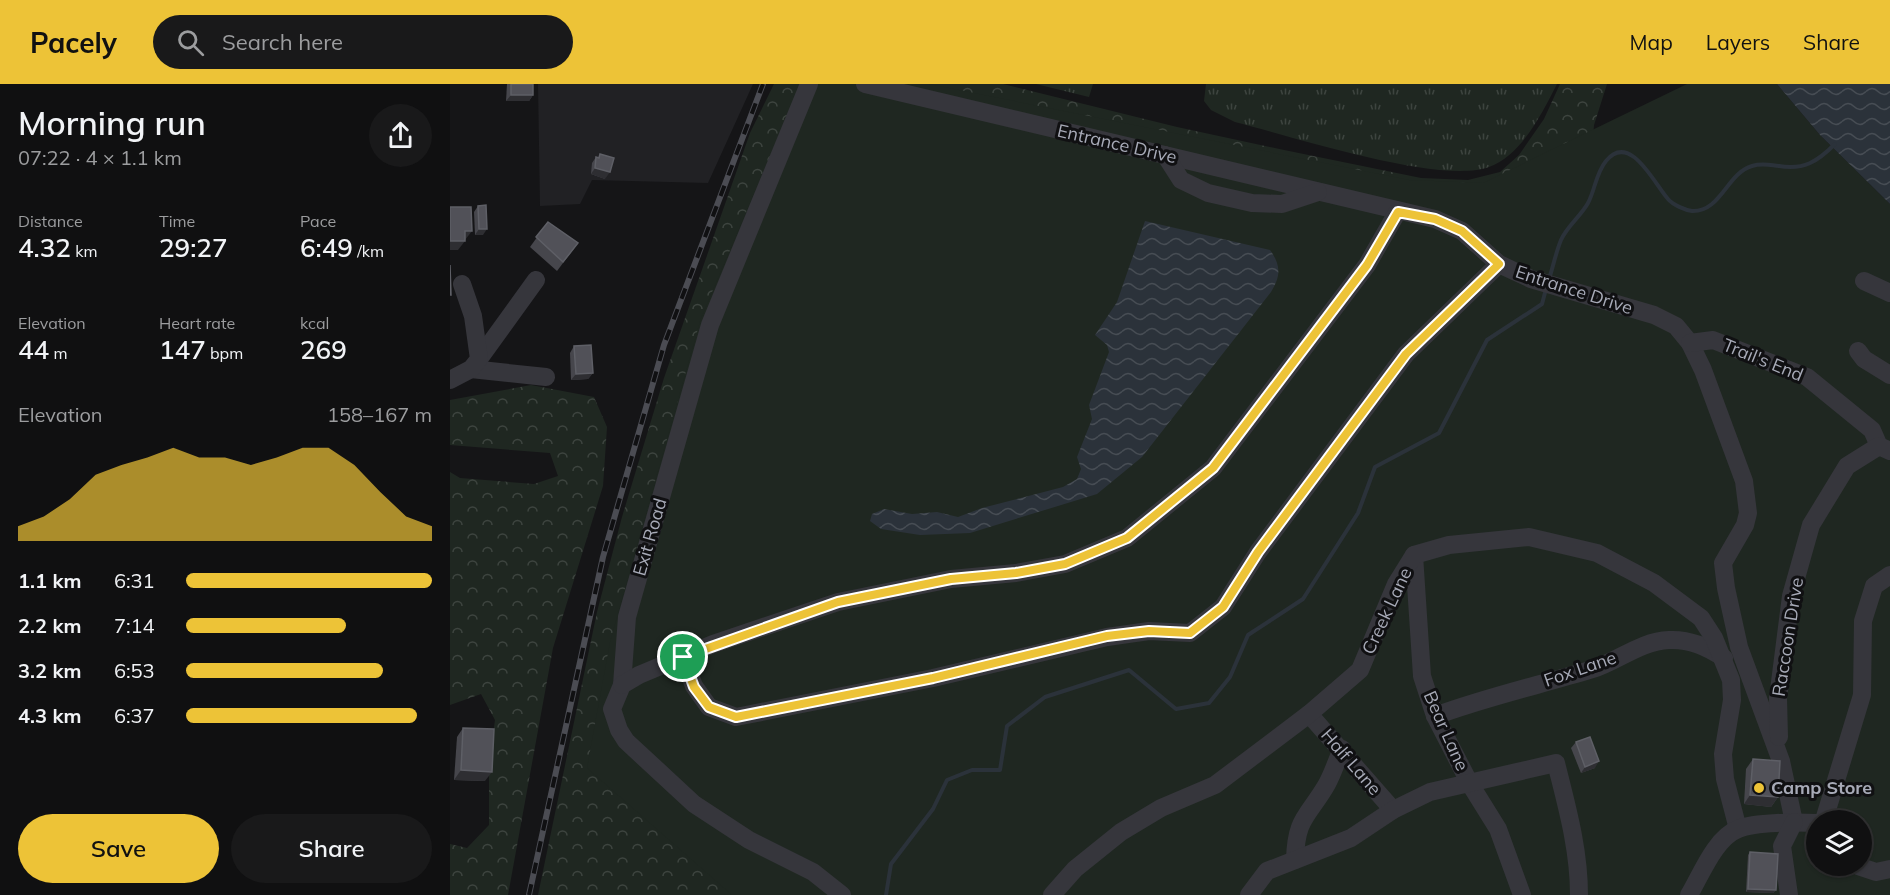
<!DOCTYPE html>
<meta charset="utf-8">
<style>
body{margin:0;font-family:Mulish,sans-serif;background:#19191a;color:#f1f3f6;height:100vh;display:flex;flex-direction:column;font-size:22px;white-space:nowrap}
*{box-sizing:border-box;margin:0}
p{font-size:20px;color:#9c9d9f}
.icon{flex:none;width:33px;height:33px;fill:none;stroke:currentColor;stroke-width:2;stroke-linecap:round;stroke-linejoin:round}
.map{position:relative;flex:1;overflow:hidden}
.side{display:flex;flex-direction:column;background:#101011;width:450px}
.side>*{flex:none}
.tools{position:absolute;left:1356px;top:726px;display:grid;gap:12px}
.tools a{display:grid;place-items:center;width:66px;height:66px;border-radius:50%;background:#101011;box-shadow:0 2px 4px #0004,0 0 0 2px #303031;font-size:30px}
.pin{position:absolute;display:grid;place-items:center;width:51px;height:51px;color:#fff;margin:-26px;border:3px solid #fff;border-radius:50%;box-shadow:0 2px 6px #0007}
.round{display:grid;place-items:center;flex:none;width:63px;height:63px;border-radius:32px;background:#19191a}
.summary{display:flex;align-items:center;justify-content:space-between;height:102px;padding:0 18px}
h1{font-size:33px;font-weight:600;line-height:45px}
.figures{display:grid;grid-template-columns:repeat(3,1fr);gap:9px;height:102px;padding:6px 18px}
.figures div{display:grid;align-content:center}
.figures b{font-size:26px;font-weight:600}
.figures small{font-size:16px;font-weight:400}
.figures p{font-size:16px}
.chart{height:168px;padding:12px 18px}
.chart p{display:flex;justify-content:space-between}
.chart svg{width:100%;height:108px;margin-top:6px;fill:#edc337;opacity:.7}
.button{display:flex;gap:12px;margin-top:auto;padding:12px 18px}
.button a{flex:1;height:69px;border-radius:36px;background:#edc337;color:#111;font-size:24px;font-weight:600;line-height:69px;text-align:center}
.button a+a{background:#19191a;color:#f1f3f6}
ul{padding:0 18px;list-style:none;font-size:20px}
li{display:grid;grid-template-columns:96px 72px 1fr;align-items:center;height:45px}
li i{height:15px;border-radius:8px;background:#edc337}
header{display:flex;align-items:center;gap:36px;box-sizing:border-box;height:84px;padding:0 30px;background:#edc337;color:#111}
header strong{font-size:28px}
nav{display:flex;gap:33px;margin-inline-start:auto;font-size:21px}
.search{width:420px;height:54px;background:#19191a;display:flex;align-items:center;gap:15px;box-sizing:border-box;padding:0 21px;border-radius:33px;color:#9c9d9f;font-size:22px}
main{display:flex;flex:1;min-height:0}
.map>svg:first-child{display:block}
.built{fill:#212124}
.grass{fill:url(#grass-tufts)}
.forest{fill:url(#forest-crowns)}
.park{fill:#1f2721;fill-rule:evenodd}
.water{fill:url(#water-waves)}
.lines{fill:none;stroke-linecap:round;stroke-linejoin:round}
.stream{stroke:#2b323a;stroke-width:4}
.minor{stroke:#36363c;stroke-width:18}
.rail-casing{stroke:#4b4c53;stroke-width:6}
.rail{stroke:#101012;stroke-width:4;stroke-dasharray:11;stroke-linecap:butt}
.wall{fill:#46464c}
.shaded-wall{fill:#2e2e32}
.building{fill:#515158;stroke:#5e5f66;stroke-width:1.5}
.route-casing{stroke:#fff;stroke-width:12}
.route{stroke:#edc337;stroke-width:8}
.poi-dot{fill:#edc337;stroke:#101012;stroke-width:2}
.labels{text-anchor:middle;stroke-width:6;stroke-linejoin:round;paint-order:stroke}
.street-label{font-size:18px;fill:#a7aab7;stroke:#101012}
.poi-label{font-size:18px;font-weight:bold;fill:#a7aab7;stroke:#101012;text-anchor:start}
</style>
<header>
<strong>Pacely</strong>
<div class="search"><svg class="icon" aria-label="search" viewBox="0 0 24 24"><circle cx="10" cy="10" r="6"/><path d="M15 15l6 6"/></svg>Search here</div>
<nav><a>Map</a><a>Layers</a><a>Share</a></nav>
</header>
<main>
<section class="side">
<div class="summary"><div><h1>Morning run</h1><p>07:22 · 4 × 1.1 km</p></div><a class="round"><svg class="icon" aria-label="share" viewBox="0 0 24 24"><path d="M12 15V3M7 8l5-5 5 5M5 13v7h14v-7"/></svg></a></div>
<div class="figures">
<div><p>Distance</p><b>4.32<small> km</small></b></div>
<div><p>Time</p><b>29:27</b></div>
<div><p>Pace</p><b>6:49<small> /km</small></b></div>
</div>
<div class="figures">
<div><p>Elevation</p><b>44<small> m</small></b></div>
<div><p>Heart rate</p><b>147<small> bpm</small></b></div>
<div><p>kcal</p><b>269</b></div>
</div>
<div class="chart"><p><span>Elevation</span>158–167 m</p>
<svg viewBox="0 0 160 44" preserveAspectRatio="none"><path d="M0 44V38L10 34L20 27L30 17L40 13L50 10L60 6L70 10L80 10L90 13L100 10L110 6L120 6L130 13L140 24L150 34L160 38V44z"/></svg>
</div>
<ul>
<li><b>1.1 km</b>6:31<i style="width:100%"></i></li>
<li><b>2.2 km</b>7:14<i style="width:65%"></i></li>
<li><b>3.2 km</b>6:53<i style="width:80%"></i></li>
<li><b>4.3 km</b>6:37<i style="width:94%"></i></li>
</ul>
<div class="button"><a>Save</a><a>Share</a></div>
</section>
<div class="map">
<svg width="1440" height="811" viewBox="0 0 1440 811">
<defs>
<pattern id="grass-tufts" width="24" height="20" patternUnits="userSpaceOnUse" patternTransform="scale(1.5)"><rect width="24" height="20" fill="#1f2721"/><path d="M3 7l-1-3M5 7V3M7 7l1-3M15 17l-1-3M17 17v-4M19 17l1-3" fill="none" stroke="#3d443f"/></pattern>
<pattern id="forest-crowns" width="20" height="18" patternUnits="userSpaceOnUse" patternTransform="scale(1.5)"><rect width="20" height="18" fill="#1f2721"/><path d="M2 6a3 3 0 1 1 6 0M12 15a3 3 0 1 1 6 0" fill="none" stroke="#3d443f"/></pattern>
<pattern id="water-waves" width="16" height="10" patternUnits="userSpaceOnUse" patternTransform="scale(1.5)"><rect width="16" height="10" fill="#2b323a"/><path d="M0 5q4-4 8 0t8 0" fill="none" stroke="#474d54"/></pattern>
</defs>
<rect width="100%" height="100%" fill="#151517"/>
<path class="built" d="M88 0H303L258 99 142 96 130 120 90 122Z"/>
<g class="grass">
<path d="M586 0H643L639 13Z"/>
<path d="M756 0H1107C1092 29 1072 71 1039 83 990 101 841 52 785 38L761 26 754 17Z"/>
</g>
<g class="forest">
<path d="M324 0H356L426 811H88L147 528 172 433 214 294 300 49Z"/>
<path d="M456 0H553L727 43 834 66 971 94 1018 96 1050 88 1069 71 1094 35 1110 0H1157L1144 41 1142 63 1104 149Z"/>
<path d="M81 301 144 313 157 343 153 402 103 564 58 811H0V760L17 764 39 741V680L45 636 31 610 0 621V388L10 394 84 400 108 392 100 369 0 361V316Z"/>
</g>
<path class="park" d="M351 0H479L959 96 1033 99 1237 0H1327L1370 51 1440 120V811H282L137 684 160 558 251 234ZM1366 736H1412V782H1366Z"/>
<g class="water">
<path d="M1327 0H1440V120L1370 51Z"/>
<path d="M695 137 820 166C831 181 831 192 821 208L692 373 647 410 520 449 470 451 431 445 420 437 422 430 434 425 462 430 487 428 508 433 532 424 613 403 627 395 631 385 627 373 642 335 639 321 659 268 657 261 645 251 667 218Z"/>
</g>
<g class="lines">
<g class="stream">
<path d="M1099 195C1103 183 1106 168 1111 156 1117 142 1131 132 1138 119 1145 106 1146 89 1156 77 1180 47 1205 101 1218 115 1223 121 1235 126 1242 127 1271 128 1277 89 1302 82 1312 79 1319 81 1329 82 1354 86 1367 78 1385 60"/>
<path d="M436 811 441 780 483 725 497 696 522 686H550L557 642 595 613 679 586 726 625 759 619 780 593 798 551 853 515 908 429 925 383 989 349 1037 256 1092 220 1096 205"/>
</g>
<g class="minor">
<path d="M359 0 260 241 177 533 172 601 162 625 169 646 176 657 244 720 299 756 363 788 392 811"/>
<path d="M415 0 985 135 1012 147 1049 180 1081 195 1204 231 1226 242 1240 259 1253 286 1294 397 1298 429 1295 441 1273 479 1276 504 1289 563 1331 677 1344 738"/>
<path d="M715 71 731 96 758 109 802 119 832 120 868 108"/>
<path d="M1414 197 1440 209"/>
<path d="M1240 259 1263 256 1357 293 1422 346 1429 362"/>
<path d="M1408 267 1414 275 1440 291"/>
<path d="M29 275 86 196"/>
<path d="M21 285 96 293"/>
<path d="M0 296 21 285 29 275 23 232 12 200"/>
<path d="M964 471 972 592 985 632 1020 700 1048 745 1072 811"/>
<path d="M233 573 244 602 259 623 286 633 483 594 657 553 699 547 740 549 773 523 808 468 956 270 1049 180"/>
<path d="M172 601 189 591 263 560 388 518 501 495 566 489 615 480 677 454 763 384 917 181 948 127"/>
<path d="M859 630 943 726"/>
<path d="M985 632C1036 613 1090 601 1143 585 1168 577 1191 557 1219 556 1240 555 1257 563 1274 574"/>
<path d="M1329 653 1328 614 1341 512 1361 441 1397 382 1429 362 1440 367"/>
<path d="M1374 736 1412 611 1413 537 1424 502 1440 491"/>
<path d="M845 776C846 733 858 733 877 700 883 689 887 676 892 665"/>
<path d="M1408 782 1426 788 1440 785"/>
<path d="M602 811 625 785 671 748 711 724 765 701 859 630 910 586 946 500 964 471 999 461 1079 453 1147 469 1204 499 1251 534 1264 554 1281 596 1282 616 1273 670 1275 695 1288 745"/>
<path d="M799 811 817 787 901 754 943 726 980 708 1106 679C1117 723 1129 765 1129 811"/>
<path d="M1239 811C1251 791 1265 754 1288 745 1305 738 1348 738 1366 739"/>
<path d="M1339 811 1332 762 1344 738"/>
</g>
<defs>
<path id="rail" d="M79 811 153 473 214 261 313 0"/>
</defs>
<use href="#rail" class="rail-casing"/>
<use href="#rail" class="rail"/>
</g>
<g class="wall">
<path d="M57 0H83V11L79 17H56Z"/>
<path d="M150 70 155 95 141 90 142 79 146 73 148 74Z"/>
<path d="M28 122 33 151H25L24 128Z"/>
<path d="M98 138 128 159 107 187 80 163Z"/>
<path d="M124 262 143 289 138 295 121 296 120 269Z"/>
<path d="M13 644 35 697 4 696 7 653Z"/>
<path d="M1126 658 1145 684 1131 689 1121 664Z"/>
<path d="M1303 675 1328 713 1321 723 1294 720 1296 685Z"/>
<path d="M1300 768 1326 806 1323 809 1296 808 1298 771Z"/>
</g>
<g class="shaded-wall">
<path d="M61 11H83L79 17H56Z"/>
<path d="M145 84 160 88 155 95 141 90Z"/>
<path d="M29 145H37L33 151H25Z"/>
<path d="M15 147H22L15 156Z"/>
<path d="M0 157H15L8 166H0Z"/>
<path d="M143 289 138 295 121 296 126 290Z"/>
<path d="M1149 677 1145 684 1131 689 1135 683Z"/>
<path d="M11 686 42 688 35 697 4 696Z"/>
<path d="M1300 711 1328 713 1321 723 1294 720Z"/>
<path d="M1298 805 1326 806 1323 809 1296 808Z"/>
</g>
<g class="building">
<rect x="61" y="0" width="22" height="11"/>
<path d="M150 70 164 74 160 88 145 84 146 73 149 74Z"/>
<path d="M36 121 37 145H29L28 122Z"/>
<path d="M0 123H21L22 147H15V157H0Z"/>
<path d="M98 138 128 159 113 178 86 153Z"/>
<path d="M0 181 1 211H0Z"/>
<path d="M141 261 143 289 126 290 124 262Z"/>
<path d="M13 644 44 645 42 688 11 686Z"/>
<path d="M1140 653 1149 677 1135 683 1126 658Z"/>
<path d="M1303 675 1330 677 1328 713 1300 711Z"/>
<path d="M1300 768 1328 770 1326 806 1298 805Z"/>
</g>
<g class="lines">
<defs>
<path id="route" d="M948 128 985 135 1012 147 1049 180 956 270 808 468 773 523 740 549 699 547 657 552 483 594 286 633 259 623 244 603 233 573 388 518 501 495 566 489 615 480 677 454 763 384 917 181Z"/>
</defs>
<use href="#route" class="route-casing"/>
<use href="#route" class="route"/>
</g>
<circle class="poi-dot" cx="1309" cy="704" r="6"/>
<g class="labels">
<g class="street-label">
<text transform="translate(667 60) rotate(13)" y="6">Entrance Drive</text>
<text transform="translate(1124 206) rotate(18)" y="6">Entrance Drive</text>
<text transform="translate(1313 276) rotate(22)" y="6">Trail's End</text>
<text transform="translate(200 453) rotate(-74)" y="6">Exit Road</text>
<text transform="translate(937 527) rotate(-65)" y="6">Creek Lane</text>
<text transform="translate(1338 553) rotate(-81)" y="6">Raccoon Drive</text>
<text transform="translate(1130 585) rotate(-19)" y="6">Fox Lane</text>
<text transform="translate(996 647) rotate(66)" y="6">Bear Lane</text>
<text transform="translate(901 678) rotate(49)" y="6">Half Lane</text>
</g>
<g class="poi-label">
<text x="1321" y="710">Camp Store</text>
</g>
</g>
</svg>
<div class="tools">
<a><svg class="icon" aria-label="layers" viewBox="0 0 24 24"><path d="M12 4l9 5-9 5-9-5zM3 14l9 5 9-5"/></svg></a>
</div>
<div class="pin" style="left:233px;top:573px;background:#1e9e55"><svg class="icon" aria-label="arrive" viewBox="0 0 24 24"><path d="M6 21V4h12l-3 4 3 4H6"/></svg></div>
</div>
</main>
